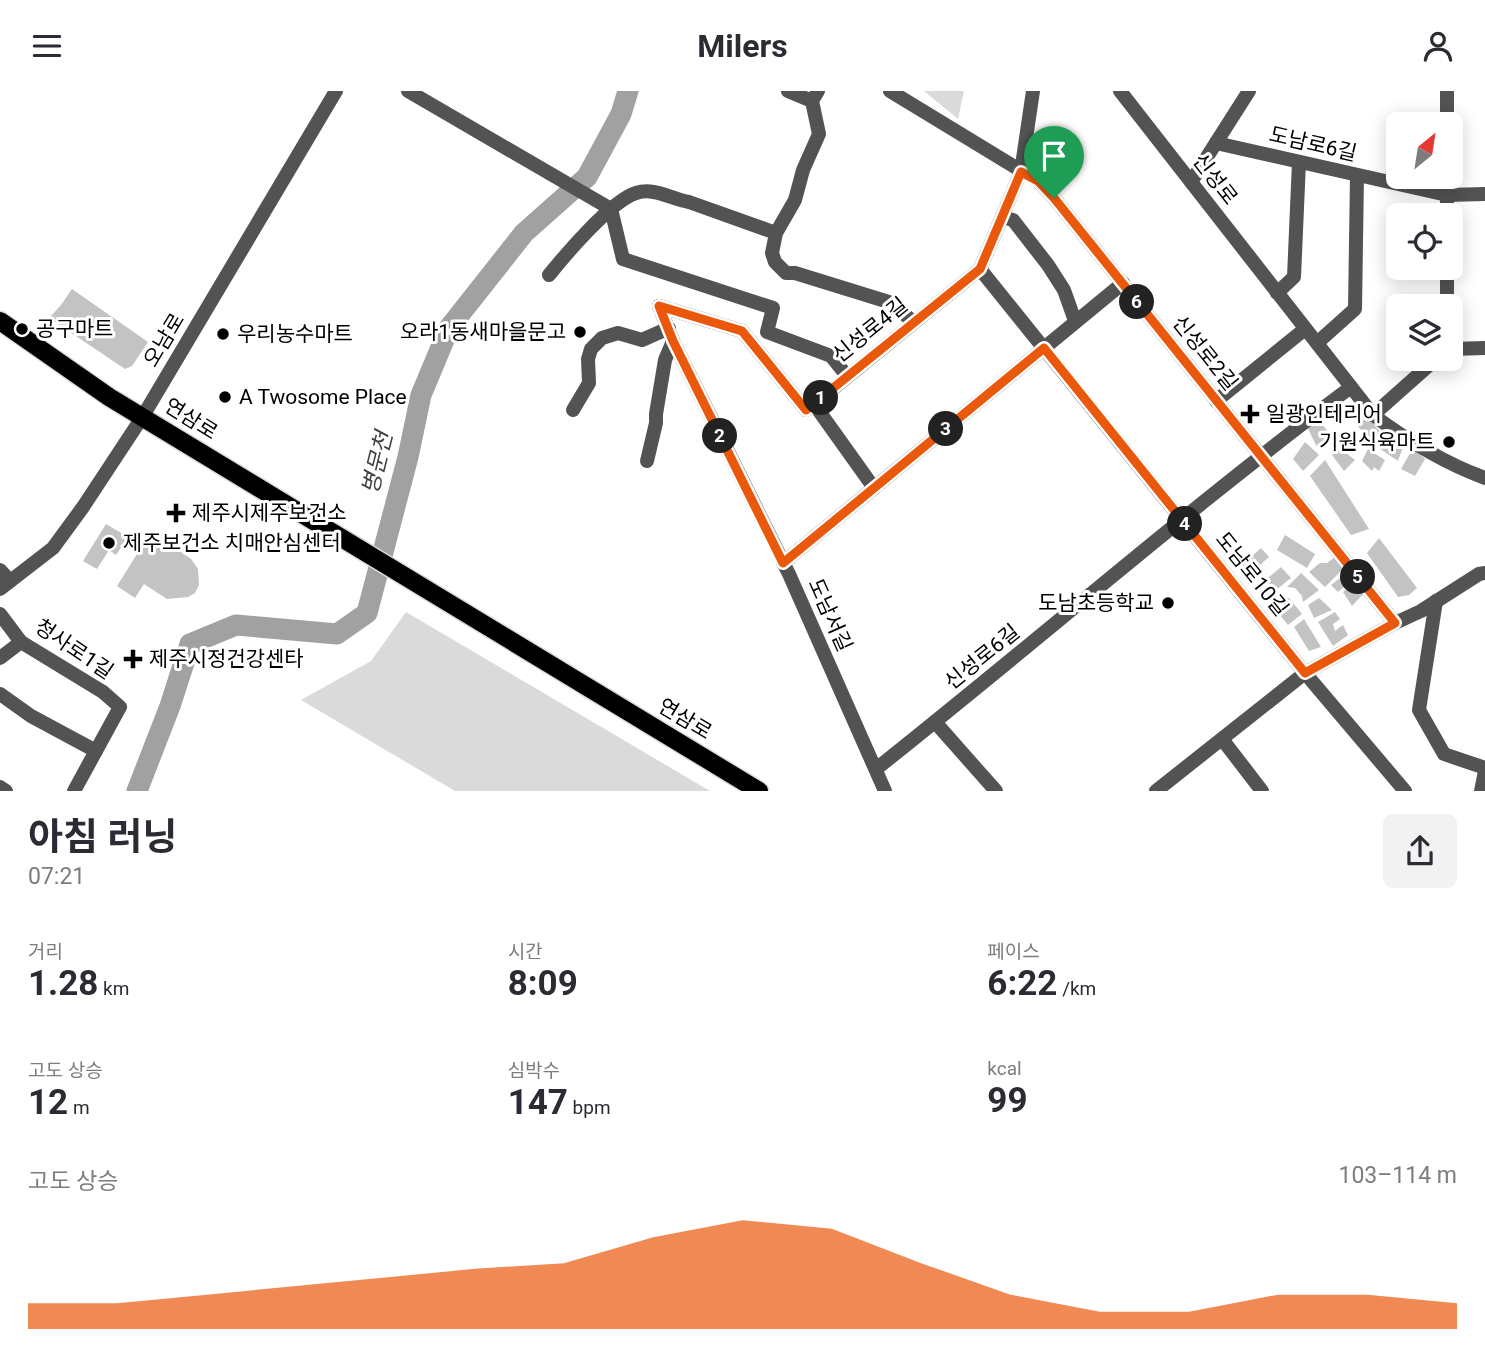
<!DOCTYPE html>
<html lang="ko">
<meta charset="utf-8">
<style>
body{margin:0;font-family:Roboto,"Noto Sans KR",sans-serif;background:#f2f2f3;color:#2b2b33;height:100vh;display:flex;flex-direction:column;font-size:26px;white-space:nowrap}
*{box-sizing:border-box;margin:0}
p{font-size:23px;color:#7c7c81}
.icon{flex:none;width:38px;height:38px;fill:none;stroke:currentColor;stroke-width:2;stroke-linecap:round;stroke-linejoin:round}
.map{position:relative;height:700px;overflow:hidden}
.details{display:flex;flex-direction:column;background:#fff;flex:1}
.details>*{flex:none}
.needle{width:46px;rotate:30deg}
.buttons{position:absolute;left:1386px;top:21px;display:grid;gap:14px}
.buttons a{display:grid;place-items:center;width:77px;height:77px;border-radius:10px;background:#fff;box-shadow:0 4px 18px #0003;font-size:35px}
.pin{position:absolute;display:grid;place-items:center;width:60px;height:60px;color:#fff;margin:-72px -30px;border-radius:50% 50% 50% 0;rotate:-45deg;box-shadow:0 0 7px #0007}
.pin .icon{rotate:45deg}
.km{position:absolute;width:35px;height:35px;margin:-18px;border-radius:50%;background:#222;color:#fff;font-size:19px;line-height:35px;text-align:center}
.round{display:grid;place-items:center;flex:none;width:74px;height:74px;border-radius:10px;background:#f2f2f3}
.overview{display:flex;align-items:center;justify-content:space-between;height:119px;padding:0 28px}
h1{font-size:38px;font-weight:700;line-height:52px}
.stats{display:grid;grid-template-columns:repeat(3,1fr);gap:10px;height:119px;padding:7px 28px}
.stats div{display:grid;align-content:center}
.stats b{font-size:35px;font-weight:700}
.stats small{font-size:19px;font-weight:400}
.stats p{font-size:19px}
.chart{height:196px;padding:14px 28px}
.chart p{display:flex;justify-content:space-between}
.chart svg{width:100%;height:126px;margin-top:7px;fill:#ea580c;opacity:.7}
header{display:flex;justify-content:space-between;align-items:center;height:91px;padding:0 28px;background:#fff;font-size:32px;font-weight:700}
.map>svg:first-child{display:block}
.green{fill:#dadada}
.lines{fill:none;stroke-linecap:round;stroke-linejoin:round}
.river{stroke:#a1a1a1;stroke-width:21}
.building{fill:#c3c3c3}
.major-casing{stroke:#dbdbdb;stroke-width:21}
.minor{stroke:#535353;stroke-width:14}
.major{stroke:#000;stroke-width:18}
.route-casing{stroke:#fff;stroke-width:14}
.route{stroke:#ea580c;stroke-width:9}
.poi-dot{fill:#000;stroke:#fff;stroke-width:2.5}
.labels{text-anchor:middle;stroke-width:6;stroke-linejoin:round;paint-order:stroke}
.street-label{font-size:21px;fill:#000;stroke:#fff}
.poi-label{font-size:21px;fill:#000;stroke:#fff;text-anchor:start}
.water-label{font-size:23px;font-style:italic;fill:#424242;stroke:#fff}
</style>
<header><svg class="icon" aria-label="menu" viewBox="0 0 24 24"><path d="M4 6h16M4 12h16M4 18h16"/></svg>Milers<svg class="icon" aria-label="person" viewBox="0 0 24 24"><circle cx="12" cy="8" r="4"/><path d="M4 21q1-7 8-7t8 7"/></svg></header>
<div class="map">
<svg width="1485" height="700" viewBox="0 0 1485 700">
<rect width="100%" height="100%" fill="#fff"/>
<g class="green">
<path d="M924 0H964L958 28Z"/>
<path d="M406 521 710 700H455L301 609 371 570Z"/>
</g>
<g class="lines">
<path class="river" d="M137 700 170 615 190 553 236 534 337 543 367 522 408 366 421 304 449 237 524 142 587 86 621 23 628 0"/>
</g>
<g class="building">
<path d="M72 198 148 251 132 275 125 278 49 227 61 214Z"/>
<path d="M1350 311 1355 321 1345 328 1338 315Z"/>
<path d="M1363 323 1380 340 1370 349 1356 333Z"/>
<path d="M1319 329 1331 345 1317 356 1307 336Z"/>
<path d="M1385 343 1403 356 1398 370 1379 357Z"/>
<path d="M1305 351 1319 364 1303 380 1293 368Z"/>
<path d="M1413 357 1425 368 1415 385 1401 378Z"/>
<path d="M1341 358 1355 369 1344 380 1332 364Z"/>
<path d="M1368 358 1385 369 1379 380 1374 376 1372 380 1362 370Z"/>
<path d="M1325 369 1369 438 1351 444 1310 385Z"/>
<path d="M106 433 128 446 116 464 109 459 97 478 83 470Z"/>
<path d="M152 439 170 448 165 456 181 461 191 468 198 478 199 494 195 502 188 506 167 508 144 493 135 507 117 495Z"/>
<path d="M1285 444 1315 463 1307 477 1277 459Z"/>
<path d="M1379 447 1417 497 1409 504 1398 506 1367 462Z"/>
<path d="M1261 457 1269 466 1251 482 1248 478 1244 481 1240 476Z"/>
<path d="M1335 466 1345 476 1325 496 1309 481 1320 472H1327Z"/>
<path d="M1281 476 1291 487 1266 507 1257 496Z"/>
<path d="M1350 479 1355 486 1338 501 1331 494Z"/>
<path d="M1301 482 1319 499 1303 511 1302 505 1295 497 1287 496Z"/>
<path d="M1357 489 1366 500 1352 515 1343 501Z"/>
<path d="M1279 503 1289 507 1302 523 1288 534 1270 512Z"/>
<path d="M1319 507 1332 519 1314 527 1308 514Z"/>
<path d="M1335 521 1340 528 1333 533 1335 540 1343 534 1348 544 1333 555 1318 531Z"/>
<path d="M1304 528 1321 556 1309 560 1294 536Z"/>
</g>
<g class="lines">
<defs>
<path id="major" d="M0 230 109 306 759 700"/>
</defs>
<use href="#major" class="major-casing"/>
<g class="minor">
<path d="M408 0 611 118 623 168 773 217 767 241 831 265 847 285"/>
<path d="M788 0 812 10"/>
<path d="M818 0 812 10 819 43 803 79 795 109 776 142 772 162 775 171 786 182H795L892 212 913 231"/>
<path d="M890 0 1038 90 1054 107 1395 532"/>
<path d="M1120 0 1373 324C1408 350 1444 372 1485 387"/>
<path d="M1447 33V0"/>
<path d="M1216 52 1447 104 1485 103"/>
<path d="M1191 91 1249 0"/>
<path d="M1447 124V86"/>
<path d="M1002 126 1013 129 1048 174 1064 199 1075 230"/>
<path d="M980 178 1305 582 1405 700"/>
<path d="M549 184C566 163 611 110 636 102 654 96 671 108 689 111L776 142"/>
<path d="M1277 202 1294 186 1299 71"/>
<path d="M659 215 673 250 789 483 885 700"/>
<path d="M659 215 742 240 806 319 814 313"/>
<path d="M1447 215V177"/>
<path d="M1317 252 1355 218 1357 85"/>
<path d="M1451 258 1485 257"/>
<path d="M1216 310 1305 238"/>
<path d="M573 319 589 292 588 268 591 258 602 247 618 242 642 249 669 237"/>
<path d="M1373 324 1436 268"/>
<path d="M647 370 656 332V323L665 269 673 250"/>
<path d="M874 397 1123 192"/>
<path d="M783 472 874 397 814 313 980 178 1021 81 1033 0"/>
<path d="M0 479 10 490"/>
<path d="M0 498 53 457 83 416 143 325 336 0"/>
<path d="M1436 510 1419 619 1444 663 1485 677"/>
<path d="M0 523 21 551 103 601 120 616 74 700"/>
<path d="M0 567 21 551"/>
<path d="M0 603 31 625 96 660"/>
<path d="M935 631 996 700"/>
<path d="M1222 648 1262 700"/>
<path d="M876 678C1035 552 1188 418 1351 296"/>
<path d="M0 696 6 700"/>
<path d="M1156 700 1305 582 1395 532 1421 520 1479 483 1485 482"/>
<path d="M1481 700 1485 680"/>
</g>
<use href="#major" class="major"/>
</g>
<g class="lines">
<defs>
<path id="route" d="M1021 81 1038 90 1054 107 1395 532 1305 582 1044 257 783 472 673 250 659 215 742 240 806 319 980 178Z"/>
</defs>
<use href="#route" class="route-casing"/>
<use href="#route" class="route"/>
</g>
<g class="poi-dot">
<circle cx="22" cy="238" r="7"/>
<circle cx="580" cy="241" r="7"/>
<circle cx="223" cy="243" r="7"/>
<circle cx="225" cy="306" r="7"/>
<path d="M1246.5 312.5h7v7h7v7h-7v7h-7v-7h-7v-7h7z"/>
<circle cx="1449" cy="351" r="7"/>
<path d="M172.5 411.5h7v7h7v7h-7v7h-7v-7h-7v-7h7z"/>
<circle cx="109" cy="452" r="7"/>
<circle cx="1168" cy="512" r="7"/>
<path d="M129.5 557.5h7v7h7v7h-7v7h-7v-7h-7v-7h7z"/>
</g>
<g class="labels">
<g class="street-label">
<text transform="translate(1313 53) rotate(13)" y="7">도남로6길</text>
<text transform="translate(1215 88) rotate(52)" y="7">신성로</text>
<text transform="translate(870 239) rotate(-39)" y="7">신성로4길</text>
<text transform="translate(164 249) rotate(-59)" y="7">오남로</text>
<text transform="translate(1205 262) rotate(51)" y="7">신성로2길</text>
<text transform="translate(191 328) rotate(32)" y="7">연삼로</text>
<text transform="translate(1252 483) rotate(51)" y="7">도남로10길</text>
<text transform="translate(830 524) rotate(66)" y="7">도남서길</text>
<text transform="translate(74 558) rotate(34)" y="7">청사로1길</text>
<text transform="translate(982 566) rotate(-39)" y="7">신성로6길</text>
<text transform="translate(685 628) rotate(31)" y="7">연삼로</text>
</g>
<g class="poi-label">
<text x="36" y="245">공구마트</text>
<text x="566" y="248" text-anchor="end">오라1동새마을문고</text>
<text x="237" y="250">우리농수마트</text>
<text x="239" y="313">A Twosome Place</text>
<text x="1266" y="330">일광인테리어</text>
<text x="1435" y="358" text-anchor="end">기원식육마트</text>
<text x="192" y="429">제주시제주보건소</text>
<text x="123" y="459">제주보건소 치매안심센터</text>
<text x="1154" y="519" text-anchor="end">도남초등학교</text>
<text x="149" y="575">제주시정건강센타</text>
</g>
<g class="water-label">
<text transform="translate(377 372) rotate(-76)" y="8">병문천</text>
</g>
</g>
</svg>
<div class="buttons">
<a><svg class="needle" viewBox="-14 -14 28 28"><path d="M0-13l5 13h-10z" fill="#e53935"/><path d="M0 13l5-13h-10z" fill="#7c7c81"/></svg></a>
<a><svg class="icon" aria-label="locate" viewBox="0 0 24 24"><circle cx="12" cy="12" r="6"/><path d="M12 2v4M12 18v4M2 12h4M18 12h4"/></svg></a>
<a><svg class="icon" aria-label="layers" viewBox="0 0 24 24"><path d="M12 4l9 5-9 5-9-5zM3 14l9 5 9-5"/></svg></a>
</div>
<div class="pin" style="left:1054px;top:107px;background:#1e9e55"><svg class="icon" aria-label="arrive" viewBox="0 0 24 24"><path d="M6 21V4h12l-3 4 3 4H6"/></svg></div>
<b class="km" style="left:821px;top:307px">1</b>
<b class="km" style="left:720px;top:345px">2</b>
<b class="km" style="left:946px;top:338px">3</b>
<b class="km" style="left:1185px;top:433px">4</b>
<b class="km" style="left:1358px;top:486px">5</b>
<b class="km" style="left:1137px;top:211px">6</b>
</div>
<section class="details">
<div class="overview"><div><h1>아침 러닝</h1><p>07:21</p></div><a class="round"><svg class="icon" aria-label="share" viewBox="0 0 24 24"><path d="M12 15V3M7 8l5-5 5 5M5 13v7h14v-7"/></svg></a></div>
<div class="stats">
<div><p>거리</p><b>1.28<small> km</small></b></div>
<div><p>시간</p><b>8:09</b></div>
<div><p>페이스</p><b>6:22<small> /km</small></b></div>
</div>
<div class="stats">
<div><p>고도 상승</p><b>12<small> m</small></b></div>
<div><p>심박수</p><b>147<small> bpm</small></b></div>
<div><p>kcal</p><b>99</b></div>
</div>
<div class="chart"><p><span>고도 상승</span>103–114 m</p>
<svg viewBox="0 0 160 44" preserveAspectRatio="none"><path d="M0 44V35L10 35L20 32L30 29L40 26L50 23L60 21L70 12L80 6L90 9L100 21L110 32L120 38L130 38L140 32L150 32L160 35V44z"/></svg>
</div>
</section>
